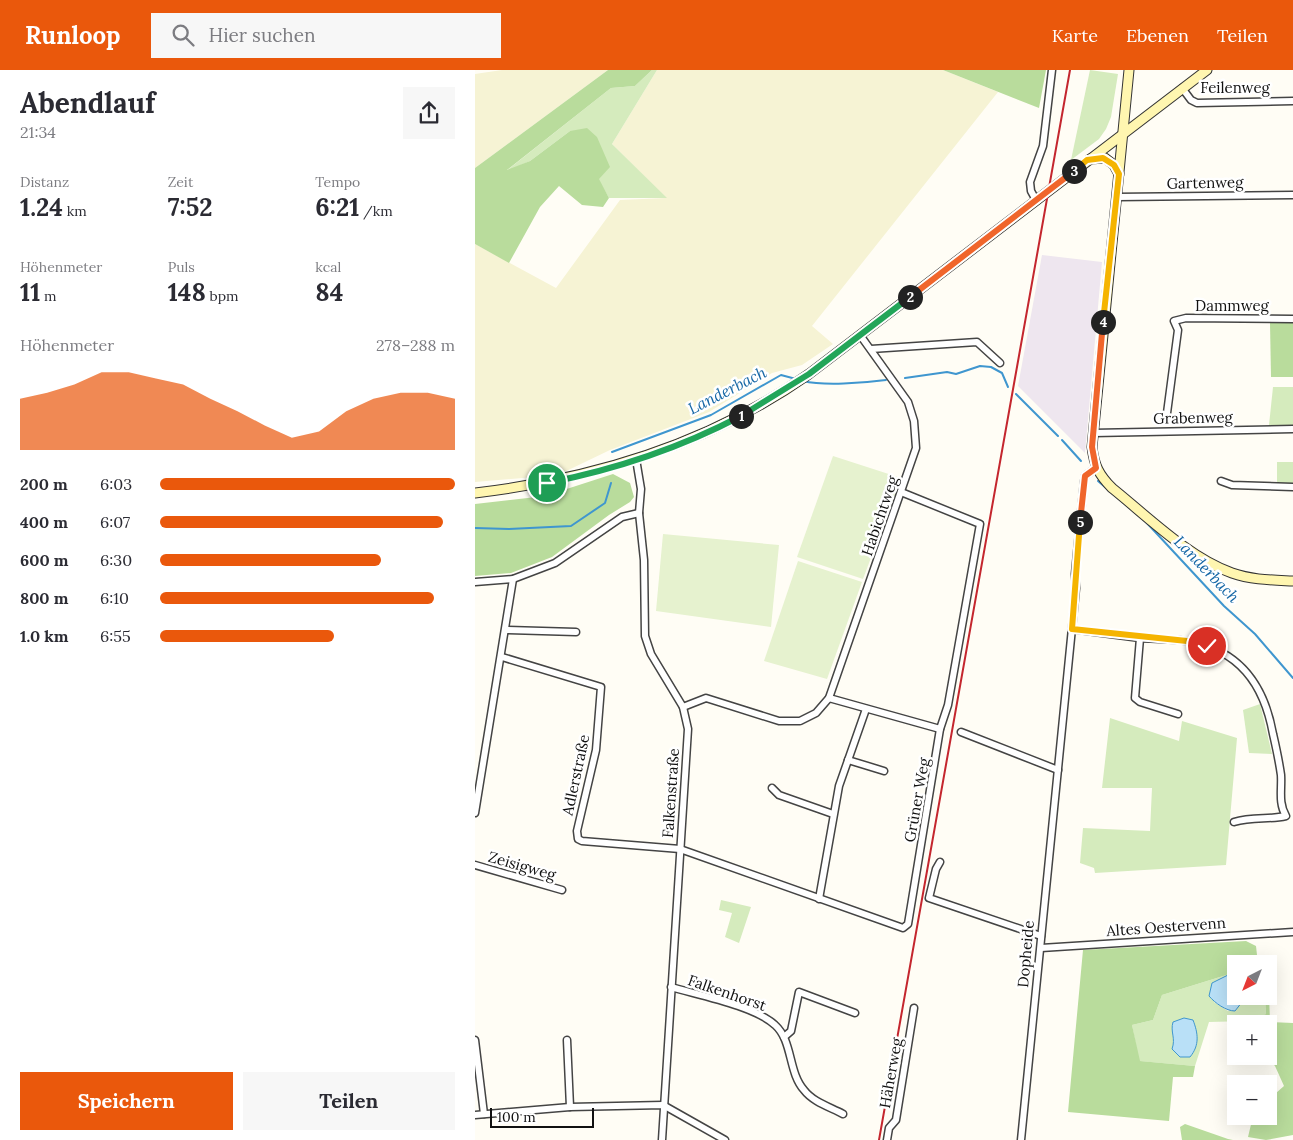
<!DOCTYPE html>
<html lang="de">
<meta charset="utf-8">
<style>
body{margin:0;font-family:Lora,serif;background:#f7f7f7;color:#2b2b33;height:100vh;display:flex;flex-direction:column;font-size:19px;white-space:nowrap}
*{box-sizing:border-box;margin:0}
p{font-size:16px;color:#7c7c81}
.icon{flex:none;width:28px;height:28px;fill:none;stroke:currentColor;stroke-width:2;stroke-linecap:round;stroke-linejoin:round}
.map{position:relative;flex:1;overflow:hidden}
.panel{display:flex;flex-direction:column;background:#fff;width:475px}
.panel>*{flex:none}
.needle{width:32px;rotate:222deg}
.controls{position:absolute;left:752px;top:885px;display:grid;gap:10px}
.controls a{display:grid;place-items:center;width:50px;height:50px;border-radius:0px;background:#fff;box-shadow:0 5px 20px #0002;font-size:25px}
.scale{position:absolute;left:15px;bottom:12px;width:104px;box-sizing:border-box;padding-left:5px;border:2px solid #111;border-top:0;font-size:14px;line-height:18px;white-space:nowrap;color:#111;-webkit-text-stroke:4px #fff;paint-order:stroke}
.pin{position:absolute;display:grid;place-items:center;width:42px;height:42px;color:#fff;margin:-21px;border:2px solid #fff;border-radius:50%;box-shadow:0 1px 5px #0007}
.km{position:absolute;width:25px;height:25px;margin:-12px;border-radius:50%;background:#222;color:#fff;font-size:14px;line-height:25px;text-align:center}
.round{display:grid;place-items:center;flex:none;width:52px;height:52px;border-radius:0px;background:#f7f7f7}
.overview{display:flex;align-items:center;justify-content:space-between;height:85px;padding:0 20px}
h1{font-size:28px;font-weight:700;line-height:38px}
.stats{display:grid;grid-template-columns:repeat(3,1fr);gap:8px;height:85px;padding:5px 20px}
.stats div{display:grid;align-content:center}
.stats b{font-size:25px;font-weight:700}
.stats small{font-size:14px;font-weight:400}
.stats p{font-size:14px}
.chart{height:140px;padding:10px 20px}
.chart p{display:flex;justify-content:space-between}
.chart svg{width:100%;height:90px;margin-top:5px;fill:#ea580c;opacity:.7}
.primary-button{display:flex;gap:10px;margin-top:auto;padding:10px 20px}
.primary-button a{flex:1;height:58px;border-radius:0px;background:#ea580c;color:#fff;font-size:20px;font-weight:700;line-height:58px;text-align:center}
.primary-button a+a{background:#f7f7f7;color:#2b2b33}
ul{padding:0 20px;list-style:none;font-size:16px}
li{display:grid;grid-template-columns:80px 60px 1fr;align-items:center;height:38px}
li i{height:12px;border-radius:6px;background:#ea580c}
header{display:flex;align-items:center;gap:30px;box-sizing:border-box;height:70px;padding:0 25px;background:#ea580c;color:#fff}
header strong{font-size:24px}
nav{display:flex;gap:28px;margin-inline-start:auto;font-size:18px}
.search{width:350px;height:45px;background:#f7f7f7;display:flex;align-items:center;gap:12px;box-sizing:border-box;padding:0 18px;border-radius:0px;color:#7c7c81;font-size:19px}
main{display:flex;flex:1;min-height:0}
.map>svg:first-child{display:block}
.industrial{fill:#eee6ef}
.farmland{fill:#f6f3d4}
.green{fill:#d5ebbd}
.forest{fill:#b9dc9c}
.pitch{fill:#e6f2cf}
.water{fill:#b9e0f7;stroke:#3f96cf}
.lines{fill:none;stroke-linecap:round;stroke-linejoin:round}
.stream{stroke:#3f96cf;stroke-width:2}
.street-casing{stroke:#444;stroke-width:9}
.secondary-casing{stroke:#333;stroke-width:11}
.street{stroke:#fff;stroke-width:6}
.secondary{stroke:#fff6b0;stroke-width:9}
.rail{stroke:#c4262e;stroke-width:2}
.split-1-casing{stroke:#fff;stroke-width:10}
.split-2-casing{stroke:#fff;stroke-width:10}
.split-3-casing{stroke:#fff;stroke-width:10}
.split-4-casing{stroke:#fff;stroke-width:10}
.split-5-casing{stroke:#fff;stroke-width:10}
.split-6-casing{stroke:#fff;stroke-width:10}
.split-1{stroke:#22a559;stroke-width:6}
.split-2{stroke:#22a559;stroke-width:6}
.split-3{stroke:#f0652b;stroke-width:6}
.split-4{stroke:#f5b400;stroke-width:6}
.split-5{stroke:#f0652b;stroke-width:6}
.split-6{stroke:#f5b400;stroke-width:6}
.labels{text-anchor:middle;stroke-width:5;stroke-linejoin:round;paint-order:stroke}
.street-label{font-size:15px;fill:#111;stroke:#fff}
.water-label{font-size:16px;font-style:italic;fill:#1768a6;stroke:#fff}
</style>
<header>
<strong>Runloop</strong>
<div class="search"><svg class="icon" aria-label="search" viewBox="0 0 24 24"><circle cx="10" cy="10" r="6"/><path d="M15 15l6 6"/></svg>Hier suchen</div>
<nav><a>Karte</a><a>Ebenen</a><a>Teilen</a></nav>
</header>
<main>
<section class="panel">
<div class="overview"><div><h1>Abendlauf</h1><p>21:34</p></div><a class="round"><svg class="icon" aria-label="share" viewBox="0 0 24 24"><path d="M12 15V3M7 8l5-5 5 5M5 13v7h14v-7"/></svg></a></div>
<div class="stats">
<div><p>Distanz</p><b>1.24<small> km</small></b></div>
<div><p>Zeit</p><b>7:52</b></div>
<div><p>Tempo</p><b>6:21<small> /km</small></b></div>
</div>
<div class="stats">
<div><p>Höhenmeter</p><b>11<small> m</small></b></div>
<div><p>Puls</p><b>148<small> bpm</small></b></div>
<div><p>kcal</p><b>84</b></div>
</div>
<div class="chart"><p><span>Höhenmeter</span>278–288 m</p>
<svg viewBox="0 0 160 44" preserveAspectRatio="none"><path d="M0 44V19L10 16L20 12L30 6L40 6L50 9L60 12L70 19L80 25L90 32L100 38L110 35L120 25L130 19L140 16L150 16L160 19V44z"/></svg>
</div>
<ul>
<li><b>200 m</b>6:03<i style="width:100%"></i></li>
<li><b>400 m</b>6:07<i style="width:96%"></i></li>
<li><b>600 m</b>6:30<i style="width:75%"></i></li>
<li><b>800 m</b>6:10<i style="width:93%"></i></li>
<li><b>1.0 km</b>6:55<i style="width:59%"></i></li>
</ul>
<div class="primary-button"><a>Speichern</a><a>Teilen</a></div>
</section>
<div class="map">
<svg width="818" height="1070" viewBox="0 0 818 1070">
<rect width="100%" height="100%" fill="#fffdf5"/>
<path class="industrial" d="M567 185 627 192 610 383 543 316Z"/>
<g class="farmland">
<path d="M27 0H133L0 98V4Z"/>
<path d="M182 0H468L523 22 337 256 358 274 327 295 297 303 234 342 135 380 83 405 0 412V174L81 218 145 130 191 128 137 74Z"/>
</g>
<g class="green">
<path d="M177 0H182L137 74 192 128H134L95 61 55 91 30 102 136 18 160 16Z"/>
<path d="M615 0 643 4 636 47 631 59 624 69 596 90Z"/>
<path d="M798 317H818V355H794Z"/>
<rect x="802" y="392" width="16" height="22"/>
<path d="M785 634 797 684 774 683 768 640Z"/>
<path d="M635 648 704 671 707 651 762 668 751 795 620 803 619 798 605 793 608 758 675 761 677 718H627Z"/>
<path d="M246 830 276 837 264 873 250 867 257 843 244 840Z"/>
<path d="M761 902V905H753L739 932 753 941 767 932 790 926 791 944 773 951 734 952 720 996 664 991 657 955 678 950 687 925Z"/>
</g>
<g class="forest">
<path d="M133 0H177L160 16 136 18 32 100 55 91 95 61 112 58 122 67 135 97 124 109 134 128 128 137 107 135 84 116 65 137 34 193 0 174V98Z"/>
<path d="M468 0H571L564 38Z"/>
<path d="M795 253H818V307H796Z"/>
<path d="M138 404 155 413 159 427 155 432 134 445 77 487 36 503 0 506V434L70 426Z"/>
<path d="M771 871 781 876 783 894H761V902L687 925 678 950 657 955 665 991 720 996 718 1007H698L694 1051 593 1042 608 880Z"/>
<path d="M794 923 795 952 818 953V1065L791 1070 773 1067 778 1046H794V1029L809 1016 800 996 791 986H794V954H773V951L791 944 790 926H794Z"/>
<path d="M710 1054 753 1069 758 1070H707L705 1057Z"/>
</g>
<g class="pitch">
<path d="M358 386 426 408 388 509 322 487Z"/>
<path d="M188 464 304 475 296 557 181 541Z"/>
<path d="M323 491 387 512 352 609 289 591Z"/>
</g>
<g class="water">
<path d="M753 905H761V926H785L767 932 760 941C751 941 740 933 734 926L737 913Z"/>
<path d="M709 948 718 950C723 963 725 975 715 987H705L697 979C701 968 695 962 698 952Z"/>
</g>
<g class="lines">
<g class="stream">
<path d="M430 308 472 302 481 304 505 296 516 297 527 303 533 317"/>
<path d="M328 311C349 316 388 313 411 310"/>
<path d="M541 324 583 366"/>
<path d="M587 370 606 391"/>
<path d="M137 382 236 345 306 305 321 309"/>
<path d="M623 411 670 451 749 536 780 564 818 608"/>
<path d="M0 458 34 459 96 456 130 433 136 413"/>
</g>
<defs>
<g id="street">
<path d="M707 18 716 30 722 33 818 31"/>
<path d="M642 127 818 125"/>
<path d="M561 130 556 121 555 112 568 76 577 0"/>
<path d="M396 279 502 272 525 293"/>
<path d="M692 343 703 260 699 251 711 248 818 249"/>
<path d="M618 363 818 359"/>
<path d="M161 389 166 419 164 443 169 490 170 566 176 584 208 637 213 659 187 1070"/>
<path d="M746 411 757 415 818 417"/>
<path d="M0 512 38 509 80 493 147 447 164 443"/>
<path d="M597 559C620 562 642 565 665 568 680 569 696 569 711 571 764 579 789 614 798 664 801 677 804 691 806 705 807 719 803 733 811 746 794 750 777 746 759 752"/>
<path d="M31 560 101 562"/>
<path d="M665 568 660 628 665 632 703 644"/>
<path d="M27 587 126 617 121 680 102 761 103 769 107 771 205 779 428 858 433 854 465 659 473 635 505 454 426 422"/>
<path d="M354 628 465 659"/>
<path d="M208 637 231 628 304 651H325L341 643 354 628 441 378 439 351 433 332 385 265"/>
<path d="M486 662 583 700"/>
<path d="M373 690 409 701"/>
<path d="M297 718 304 725 358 744"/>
<path d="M0 743 38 509"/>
<path d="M465 792 461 799 454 828 566 866"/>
<path d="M0 795 87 820"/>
<path d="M344 829 364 716 391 639"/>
<path d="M566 878 818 862"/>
<path d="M196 917C223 925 280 936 300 955 318 971 313 1002 329 1020 338 1032 355 1037 368 1044"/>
<path d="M309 967 316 961 324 922 380 943"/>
<path d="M0 970 9 1044"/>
<path d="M92 970 95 1037"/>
<path d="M0 1045 95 1037 188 1035 250 1070"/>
<path d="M412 1070 414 1058 421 1050 439 938"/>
<path d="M546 1070 601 518 600 504 609 412 610 406 621 398"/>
</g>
<g id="secondary">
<path d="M654 0 617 377C619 395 624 405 637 418 672 446 714 488 757 503 777 510 797 510 818 511"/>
<path d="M615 89 630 88 639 95 644 104"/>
<path d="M0 423C119 409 236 373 334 304L732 0"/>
</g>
</defs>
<use href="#street" class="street-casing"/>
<use href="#secondary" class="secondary-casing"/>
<use href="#street" class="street"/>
<use href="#secondary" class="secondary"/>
<path class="rail" d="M404 1070 595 0"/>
</g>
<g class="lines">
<defs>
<path id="split-1" d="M72 413C138 400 207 377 266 346"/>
<path id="split-2" d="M266 346 334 304 435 227"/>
<path id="split-3" d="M435 227 599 101"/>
<path id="split-4" d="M599 101 612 90 628 88 639 95 644 104 628 252"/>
<path id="split-5" d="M605 452 610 406 621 398 617 377 628 252"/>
<path id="split-6" d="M605 452 597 559 712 571 732 576"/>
</defs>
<use href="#split-1" class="split-1-casing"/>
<use href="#split-2" class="split-2-casing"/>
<use href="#split-3" class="split-3-casing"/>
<use href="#split-4" class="split-4-casing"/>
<use href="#split-5" class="split-5-casing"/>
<use href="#split-6" class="split-6-casing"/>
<use href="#split-1" class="split-1"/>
<use href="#split-2" class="split-2"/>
<use href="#split-3" class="split-3"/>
<use href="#split-4" class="split-4"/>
<use href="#split-5" class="split-5"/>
<use href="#split-6" class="split-6"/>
</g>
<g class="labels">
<g class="street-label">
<text x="760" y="23">Feilenweg</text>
<text transform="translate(730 113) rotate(-1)" y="5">Gartenweg</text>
<text x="757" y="241">Dammweg</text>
<text transform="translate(718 348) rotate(-1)" y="5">Grabenweg</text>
<text transform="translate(405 446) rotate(-71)" y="5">Habichtweg</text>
<text transform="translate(101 705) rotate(-78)" y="5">Adlerstraße</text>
<text transform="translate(196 723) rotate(-86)" y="5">Falkenstraße</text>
<text transform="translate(442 730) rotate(-80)" y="5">Grüner Weg</text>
<text transform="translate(47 796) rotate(16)" y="5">Zeisigweg</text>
<text transform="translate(691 857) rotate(-4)" y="5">Altes Oestervenn</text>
<text transform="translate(551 884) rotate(-85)" y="5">Dopheide</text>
<text transform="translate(252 923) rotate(19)" y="5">Falkenhorst</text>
<text transform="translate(416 1003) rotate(-80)" y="5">Häherweg</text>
</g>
<g class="water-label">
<text transform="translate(252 320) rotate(-27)" y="6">Landerbach</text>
<text transform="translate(732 499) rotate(46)" y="6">Landerbach</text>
</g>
</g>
</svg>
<div class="controls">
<a><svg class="needle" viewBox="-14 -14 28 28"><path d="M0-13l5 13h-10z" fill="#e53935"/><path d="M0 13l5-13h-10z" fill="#7c7c81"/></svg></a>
<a>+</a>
<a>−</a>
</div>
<div class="scale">100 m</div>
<div class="pin" style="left:72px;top:413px;background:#1e9e55"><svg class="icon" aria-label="arrive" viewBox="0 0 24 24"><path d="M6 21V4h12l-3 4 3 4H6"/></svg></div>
<div class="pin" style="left:732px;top:576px;background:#d93025"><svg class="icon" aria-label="check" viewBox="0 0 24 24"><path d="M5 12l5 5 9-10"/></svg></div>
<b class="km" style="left:266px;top:346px">1</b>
<b class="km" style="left:435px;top:227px">2</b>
<b class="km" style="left:599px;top:101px">3</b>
<b class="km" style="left:628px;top:252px">4</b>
<b class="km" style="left:605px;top:452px">5</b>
</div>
</main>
